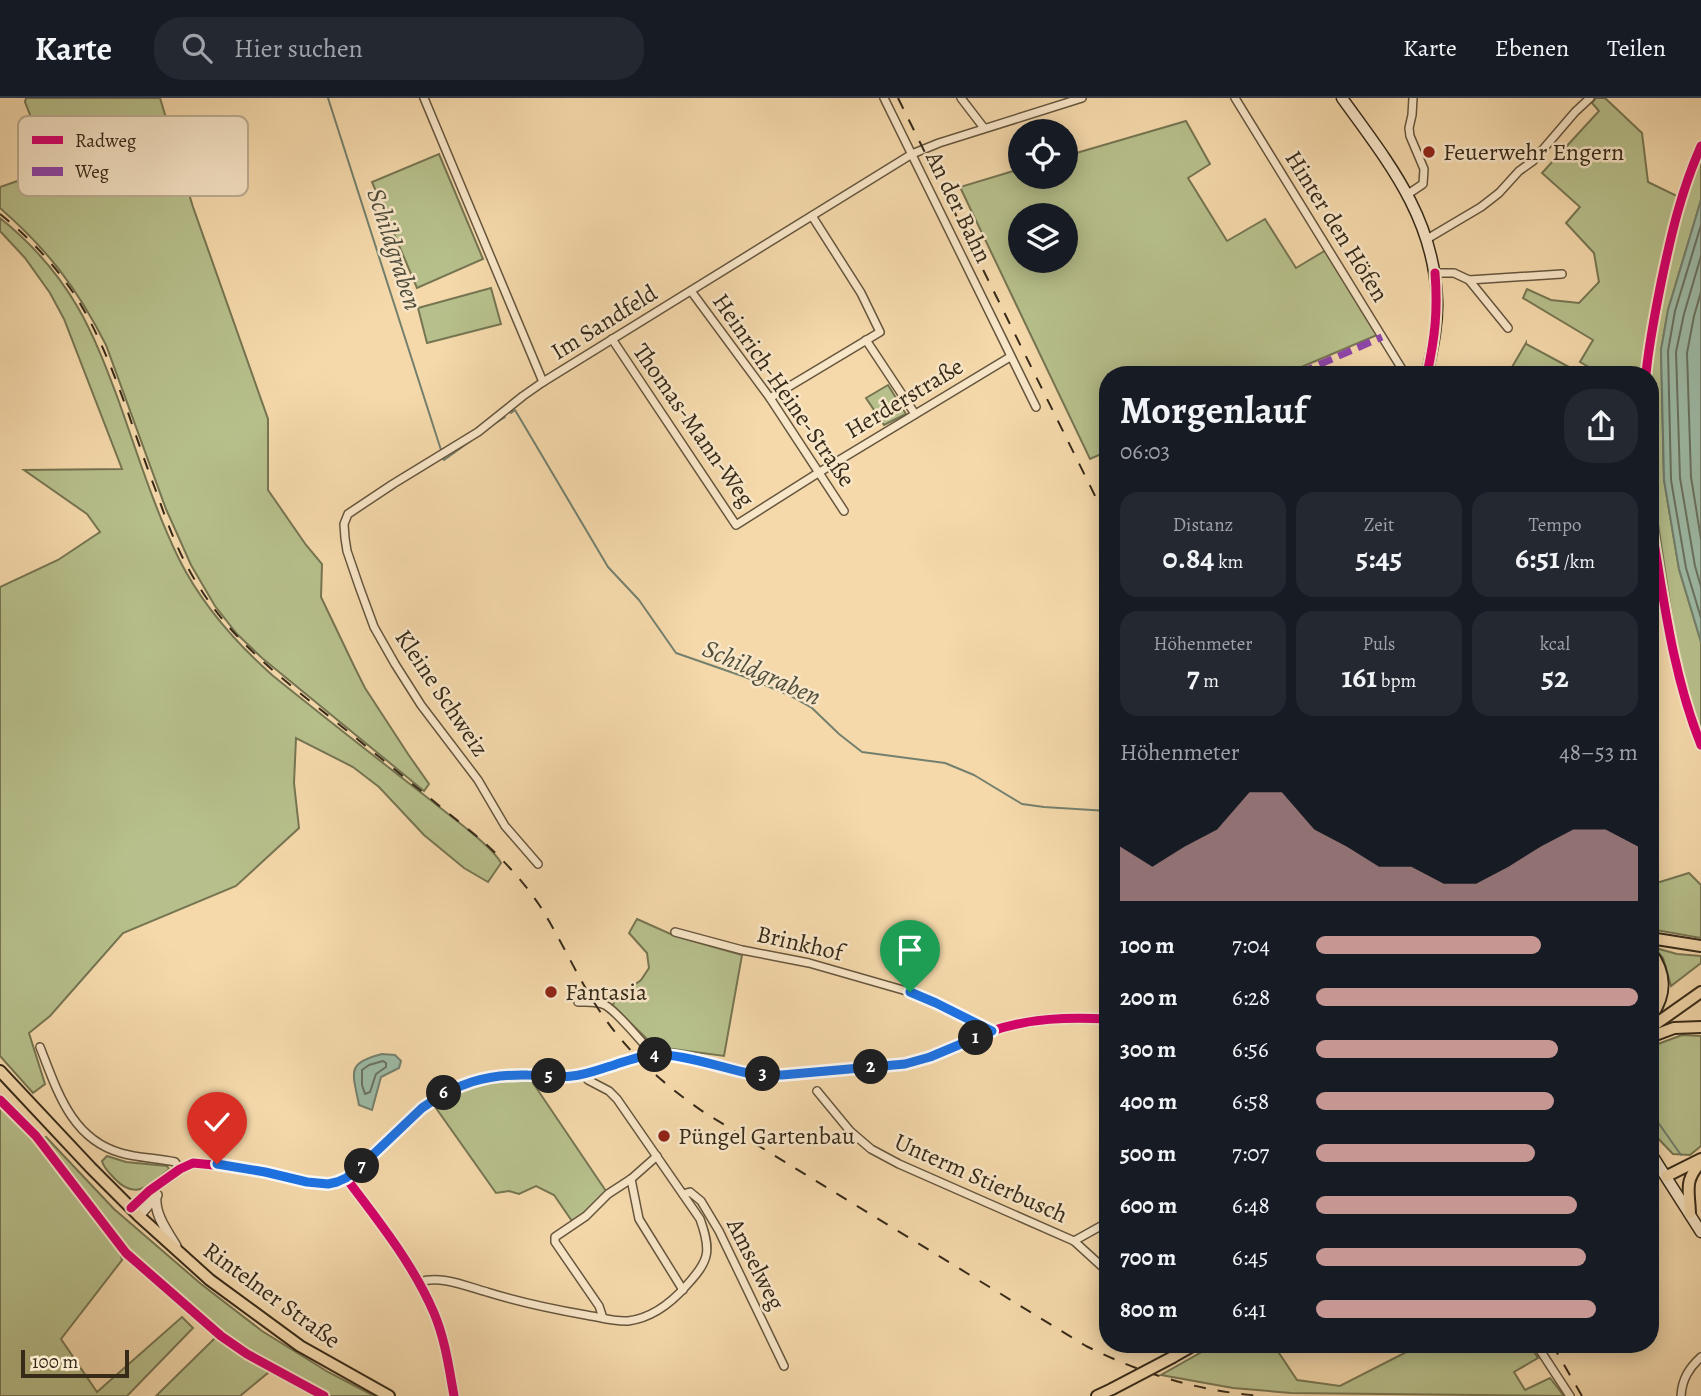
<!DOCTYPE html>
<html lang="de">
<meta charset="utf-8">
<style>
body{margin:0;font-family:Alegreya,serif;background:#242831;color:#f1f3f6;height:100vh;display:flex;flex-direction:column;font-size:26px;white-space:nowrap}
*{box-sizing:border-box;margin:0}
p{font-size:23px;color:#9ea1a6}
.icon{flex:none;width:38px;height:38px;fill:none;stroke:currentColor;stroke-width:2;stroke-linecap:round;stroke-linejoin:round}
.map{position:relative;flex:1;overflow:hidden}
.drawer{position:absolute;left:1099px;top:268px;width:560px;height:987px;display:flex;flex-direction:column;background:#171b24;border-radius:28px;box-shadow:0 4px 18px #0003}
.drawer>*{flex:none}
.controls{position:absolute;left:1008px;top:21px;display:grid;gap:14px}
.controls a{display:grid;place-items:center;width:70px;height:70px;border-radius:50%;background:#171b24;box-shadow:0 4px 18px #0003;font-size:35px}
.scale{position:absolute;left:21px;bottom:18px;width:108px;box-sizing:border-box;padding-left:7px;border:4px solid #362a19;border-top:0;font-size:19px;line-height:24px;white-space:nowrap;color:#362a19;-webkit-text-stroke:5px #f8e6c8;paint-order:stroke}
.pin{position:absolute;display:grid;place-items:center;width:60px;height:60px;color:#fff;margin:-72px -30px;border-radius:50% 50% 50% 0;rotate:-45deg;box-shadow:0 0 7px #0007}
.pin .icon{rotate:45deg}
.km{position:absolute;width:35px;height:35px;margin:-18px;border-radius:50%;background:#222;color:#fff;font-size:19px;line-height:35px;text-align:center}
.round{display:grid;place-items:center;flex:none;width:74px;height:74px;border-radius:28px;background:#242831}
.headline{display:flex;align-items:center;justify-content:space-between;height:119px;padding:0 21px}
h1{font-size:38px;font-weight:700;line-height:52px}
.stats{display:grid;grid-template-columns:repeat(3,1fr);gap:10px;height:119px;padding:7px 21px}
.stats div{display:grid;align-content:center;border-radius:18px;background:#242831;text-align:center}
.stats b{font-size:30px;font-weight:700}
.stats small{font-size:19px;font-weight:400}
.stats p{font-size:19px}
.chart{height:196px;padding:14px 21px}
.chart p{display:flex;justify-content:space-between}
.chart svg{width:100%;height:126px;margin-top:7px;fill:#c59692;opacity:.7}
ul{padding:0 21px;list-style:none;font-size:23px}
li{display:grid;grid-template-columns:112px 84px 1fr;align-items:center;height:52px}
li i{height:18px;border-radius:9px;background:#c59692}
header{display:flex;align-items:center;gap:42px;box-sizing:border-box;height:98px;padding:0 35px;background:#171b24;border-bottom:2px solid #363941}
header strong{font-size:33px}
nav{display:flex;gap:38px;margin-inline-start:auto;font-size:24px}
.search{width:490px;height:63px;background:#242831;display:flex;align-items:center;gap:18px;box-sizing:border-box;padding:0 24px;border-radius:28px;color:#9ea1a6;font-size:26px}
.map>svg:first-child{display:block}
.green{fill:#b7c08c;stroke:#767552;stroke-width:2;fill-rule:evenodd}
.water{fill:#9dbaa6;stroke:#74806e;stroke-width:2}
.lines{fill:none;stroke-linecap:round;stroke-linejoin:round}
.shore{stroke:#6a7260;stroke-width:2}
.stream{stroke:#74806e;stroke-width:2}
.minor-casing{stroke:#66563e;stroke-width:10}
.tertiary-casing{stroke:#66563e;stroke-width:12}
.secondary-casing{stroke:#362a19;stroke-width:13}
.primary-casing{stroke:#362a19;stroke-width:14}
.minor{stroke:#f8e6c8;stroke-width:7}
.tertiary{stroke:#f8e6c8;stroke-width:9}
.secondary{stroke:#f8e6c8;stroke-width:10}
.primary{stroke:#f5d9ab;stroke-width:10}
.rail{stroke:#362a19;stroke-width:2;stroke-dasharray:12 12;stroke-linecap:butt}
.primary-bridge-casing{stroke:#362a19;stroke-width:14;stroke-linecap:butt}
.primary-bridge{stroke:#f5d9ab;stroke-width:10}
.quiet{stroke:#8e44ad;stroke-width:7;stroke-dasharray:14 7;stroke-linecap:butt}
.cycleway-casing{stroke:#f8e6c8;stroke-width:13}
.cycleway{stroke:#d6006c;stroke-width:9}
.route-casing{stroke:#fff;stroke-width:14}
.route{stroke:#1a73e8;stroke-width:9}
.poi-dot{fill:#8f2418;stroke:#f8e6c8;stroke-width:2.5}
.labels{text-anchor:middle;stroke-width:5;stroke-linejoin:round;paint-order:stroke}
.poi-label{font-size:24px;fill:#362a19;stroke:#f8e6c8;text-anchor:start}
.street-label{font-size:24px;fill:#362a19;stroke:#f8e6c8}
.water-label{font-size:26px;font-style:italic;fill:#504e3c;stroke:#f8e6c8}
.key{fill:#f8e6c8;stroke:#beae94;stroke-width:2}
.key-label{font-size:19px;fill:#362a19}
</style>
<header>
<strong>Karte</strong>
<div class="search"><svg class="icon" aria-label="search" viewBox="0 0 24 24"><circle cx="10" cy="10" r="6"/><path d="M15 15l6 6"/></svg>Hier suchen</div>
<nav><a>Karte</a><a>Ebenen</a><a>Teilen</a></nav>
</header>
<div class="map">
<svg width="1701" height="1298" viewBox="0 0 1701 1298">
<rect width="100%" height="100%" fill="#f5d9ab"/>
<filter id="stains"><feTurbulence type="fractalNoise" baseFrequency=".00286" numOctaves="4"/><feColorMatrix values="0 0 0 0 .2 0 0 0 0 .09 0 0 0 0 .02 0 0 0 .5 -.17"/></filter>
<radialGradient id="worn" r=".72"><stop offset=".6" stop-color="#630" stop-opacity="0"/><stop offset="1" stop-color="#630" stop-opacity=".3"/></radialGradient>
<g class="green">
<path d="M26 0H160L193 109 268 321V392L306 447 322 466 321 499 354 568 365 590 408 656 429 686 424 693 262 560 237 536 215 508 191 467 166 411 106 247C77 190 48 152 0 110V89L29 79 36 32 25 4Z"/>
<path d="M1596 0H1605L1642 35 1648 84 1677 98 1649 229 1643 276H1601L1580 264 1593 242 1523 200 1527 191 1551 202 1579 205 1599 184 1594 155 1566 125 1580 109 1542 75 1599 13 1592 5Z"/>
<path d="M1186 23 1210 66 1188 80 1227 143 1265 121 1296 170 1326 152 1377 237 1285 276H1108V353L1090 361 960 89 1020 71V79H1066V58ZM1020 117H1066V163H1020Z"/>
<path d="M1701 54V102L1668 212 1661 252 1664 382 1679 471 1701 544V639L1678 559 1658 426 1650 364V276L1654 229 1665 181 1676 118 1690 77Z"/>
<path d="M439 56 483 161 417 190 372 84Z"/>
<path d="M0 120C30 144 57 174 77 208 94 237 106 269 118 301 137 354 154 410 179 461 201 505 235 544 272 577 325 620 379 662 433 704 450 718 492 748 501 765L488 784 464 770 424 737 379 689 353 669 296 640 294 685 299 730 236 788 123 835 50 918 29 935 45 986 33 995 0 958V489L58 462 100 434 87 416 24 372 122 371 64 221 50 195 25 160 0 133Z"/>
<path d="M491 190 501 226 427 245 418 210Z"/>
<path d="M1526 245V246L1582 276H1508Z"/>
<path d="M888 287 906 316 884 327 866 300Z"/>
<path d="M1689 775 1701 787V840L1650 831V787Z"/>
<path d="M637 821 675 838 742 857 724 958 658 949 647 941 613 908 614 902 641 882 649 870 647 855 629 835Z"/>
<path d="M1652 849 1677 856 1701 858V865L1671 888 1663 860Z"/>
<path d="M1682 937 1701 938V1048L1690 1057 1673 1056 1650 1032V949Z"/>
<path d="M531 982 608 1096 574 1126 554 1097 536 1088 519 1096 509 1093 496 1095 431 1003 474 987 505 983Z"/>
<path d="M0 1005 54 1065 80 1104 120 1154 122 1162 61 1241 97 1294 182 1219 193 1230 127 1298H0Z"/>
<path d="M46 1039 114 1111 201 1186 262 1233 328 1274 374 1298H328L245 1252 132 1158 95 1113 43 1040Z"/>
<path d="M107 1058 126 1064 167 1068 169 1071C150 1087 136 1103 115 1081 110 1075 104 1071 102 1063Z"/>
<path d="M217 1238 269 1274 240 1298H156Z"/>
<path d="M1216 1246H1273L1297 1282 1340 1288 1422 1246H1529L1538 1260 1514 1274 1525 1292 1550 1280 1564 1298 1291 1295 1233 1290 1161 1277Z"/>
</g>
<g class="water">
<path d="M1701 102V544L1679 471 1664 382 1661 252 1668 212Z"/>
<path d="M382 956 395 957 401 963 399 970 381 979 372 1012 359 1007C353 975 345 965 382 956Z"/>
</g>
<g class="lines">
<g class="shore">
<path d="M1701 127 1675 213 1668 253 1671 382 1686 470 1701 520"/>
<path d="M1701 158 1684 216 1676 254 1680 380 1695 468 1701 489"/>
<path d="M1701 194 1694 218 1687 255 1691 379 1701 441"/>
<path d="M383 963 386 965V969L376 976 370 994 365 996 362 987V972L369 967Z"/>
</g>
<g class="stream">
<path d="M328 0 441 352"/>
<path d="M511 315 515 312 608 469 639 502 676 555 745 579 789 597 812 610 839 636 862 654 945 665 974 677 1022 706 1044 709 1108 713"/>
<path d="M485 332 505 319"/>
<path d="M443 360 444 362 472 342"/>
<path d="M1650 1013 1681 1057"/>
</g>
<defs>
<g id="minor">
<path d="M424 0 543 284 912 56 939 45 1082 0"/>
<path d="M884 0 1036 309"/>
<path d="M961 0 984 30"/>
<path d="M1235 0 1405 276"/>
<path d="M1408 96 1423 86 1424 71 1410 38 1409 30 1412 17 1413 0"/>
<path d="M1427 141 1481 109 1499 95 1519 73 1533 63 1575 14 1590 0"/>
<path d="M1435 175H1454L1469 182 1562 176"/>
<path d="M1469 182 1508 230"/>
<path d="M691 193 770 300 844 413"/>
<path d="M612 241 736 427 818 375 1010 259"/>
<path d="M866 242 915 316"/>
<path d="M1295 276 1300 275"/>
<path d="M770 300 880 234 861 195 812 118"/>
<path d="M538 766 505 728 478 682 421 607 395 566 374 529 359 488 347 453 345 440 344 426 348 416 393 386 478 334 523 298 543 284"/>
<path d="M675 834 742 852 809 865 910 894 936 905 992 934"/>
<path d="M578 904C587 904 597 903 605 907 616 913 644 946 652 956"/>
<path d="M40 949C57 992 71 1041 121 1055 138 1060 157 1060 175 1064L180 1071"/>
<path d="M817 993 850 1033 871 1051 899 1066 1074 1143 1108 1124"/>
<path d="M346 1080C378 1122 413 1166 434 1215 445 1241 449 1270 454 1298"/>
<path d="M631 1081 639 1121 683 1192"/>
<path d="M683 1096 690 1094 701 1103 719 1133 784 1268"/>
<path d="M1074 1143 1108 1174"/>
<path d="M419 1184C441 1177 465 1188 487 1194 519 1204 552 1211 586 1217 599 1219 614 1224 628 1223 652 1220 671 1205 686 1188 709 1163 712 1154 700 1121L617 1001 609 993 588 982 584 977"/>
<path d="M603 1220 599 1208 555 1144V1139L586 1118 608 1096 631 1081 657 1058"/>
<path d="M1536 1246 1570 1298"/>
<path d="M1681 1298C1682 1281 1689 1270 1701 1259"/>
</g>
<g id="tertiary">
<path d="M156 1098C154 1116 167 1133 176 1148"/>
<path d="M131 1110 149 1093 180 1071 193 1065 235 1069 265 1074 307 1084 328 1086 337 1084 346 1080 359 1070 422 1010 452 991 471 983 491 979 532 977 569 979 584 977 645 957C680 954 715 970 749 975 779 979 809 975 839 972 860 970 882 970 903 966 934 962 963 944 992 933 1030 920 1068 919 1108 921"/>
<path d="M139 1118 157 1097"/>
</g>
<g id="secondary">
<path d="M1342 0C1388 64 1434 119 1437 202 1438 227 1432 252 1427 276"/>
<path d="M1650 1054 1701 1134"/>
</g>
<g id="primary">
<path d="M1650 840 1701 848"/>
<path d="M1650 853C1667 876 1667 897 1650 920"/>
<path d="M1650 930 1701 894"/>
<path d="M1650 939 1674 930 1701 929"/>
<path d="M0 973 91 1070 139 1118 210 1182 300 1248 389 1298"/>
<path d="M1667 1078 1701 1061"/>
<path d="M1690 1115C1689 1091 1684 1083 1701 1064"/>
<path d="M1173 1259 1196 1246"/>
<path d="M1097 1298 1112 1291"/>
</g>
</defs>
<use href="#minor" class="minor-casing"/>
<use href="#tertiary" class="tertiary-casing"/>
<use href="#secondary" class="secondary-casing"/>
<use href="#primary" class="primary-casing"/>
<use href="#minor" class="minor"/>
<use href="#tertiary" class="tertiary"/>
<use href="#secondary" class="secondary"/>
<use href="#primary" class="primary"/>
<g class="rail">
<path d="M898 0 1108 424"/>
<path d="M0 116C30 140 57 169 78 202 113 259 132 331 156 393 168 427 180 460 200 490 234 545 285 583 335 623 383 662 431 701 479 740 502 760 523 783 540 808 562 843 578 881 601 915 629 956 664 987 705 1015L1086 1248C1142 1276 1201 1294 1264 1298"/>
<path d="M1552 1246 1582 1298"/>
</g>
<defs>
<path id="primary-bridge" d="M1112 1291 1173 1259"/>
</defs>
<use href="#primary-bridge" class="primary-bridge-casing"/>
<use href="#primary-bridge" class="primary-bridge"/>
<path class="quiet" d="M1300 275 1382 239"/>
<defs>
<g id="cycleway">
<path d="M1427 276C1435 239 1438 213 1435 175"/>
<path d="M1646 276C1649 245 1655 215 1661 185 1671 137 1681 93 1701 48"/>
<path d="M1650 420C1663 496 1672 575 1701 647"/>
<path d="M0 1002 36 1038 126 1155 221 1238 247 1256 324 1298"/>
<path d="M346 1080C378 1122 413 1166 434 1215 445 1241 449 1270 454 1298"/>
<path d="M131 1110 149 1093 180 1071 193 1065 235 1069 265 1074 307 1084 328 1086 337 1084 346 1080 359 1070 422 1010 452 991 471 983 491 979 532 977 569 979 584 977 645 957C680 954 715 970 749 975 779 979 809 975 839 972 860 970 882 970 903 966 934 962 963 944 992 933 1030 920 1068 919 1108 921"/>
</g>
</defs>
<use href="#cycleway" class="cycleway-casing"/>
<use href="#cycleway" class="cycleway"/>
</g>
<g class="lines">
<defs>
<path id="route" d="M217 1066 265 1074 307 1084 328 1086 337 1084 346 1080 359 1070 422 1010C457 985 486 976 528 977 543 977 558 980 572 978 586 977 600 971 614 967 624 963 635 961 645 957 676 954 713 967 743 974 756 977 769 977 782 977L905 966 930 959 992 933 936 905 910 894"/>
</defs>
<use href="#route" class="route-casing"/>
<use href="#route" class="route"/>
</g>
<g class="poi-dot">
<circle cx="1429" cy="54" r="7"/>
<circle cx="551" cy="894" r="7"/>
<circle cx="664" cy="1038" r="7"/>
</g>
<g class="labels">
<g class="poi-label">
<text x="1443" y="62">Feuerwehr Engern</text>
<text x="565" y="902">Fantasia</text>
<text x="678" y="1046">Püngel Gartenbau</text>
</g>
<g class="street-label">
<text transform="translate(959 109) rotate(64)" y="8">An der Bahn</text>
<text transform="translate(1337 128) rotate(58)" y="8">Hinter den Höfen</text>
<text transform="translate(604 224) rotate(-32)" y="8">Im Sandfeld</text>
<text transform="translate(784 292) rotate(55)" y="8">Heinrich-Heine-Straße</text>
<text transform="translate(904 300) rotate(-31)" y="8">Herderstraße</text>
<text transform="translate(694 327) rotate(55)" y="8">Thomas-Mann-Weg</text>
<text transform="translate(442 595) rotate(56)" y="8">Kleine Schweiz</text>
<text transform="translate(800 845) rotate(13)" y="8">Brinkhof</text>
<text transform="translate(981 1080) rotate(24)" y="8">Unterm Stierbusch</text>
<text transform="translate(756 1166) rotate(63)" y="8">Amselweg</text>
<text transform="translate(272 1197) rotate(36)" y="8">Rintelner Straße</text>
</g>
<g class="water-label">
<text transform="translate(395 151) rotate(72)" y="9">Schildgraben</text>
<text transform="translate(762 574) rotate(24)" y="9">Schildgraben</text>
</g>
</g>
<rect x="18" y="18" width="230" height="80" rx="10" class="key"/>
<rect x="32" y="38" width="31" height="8" fill="#d6006c"/>
<rect x="32" y="69" width="31" height="9" fill="#8e44ad"/>
<g class="key-label">
<text x="75" y="49">Radweg</text>
<text x="75" y="80">Weg</text>
</g>
<rect width="100%" height="100%" filter="url(#stains)"/>
<rect width="100%" height="100%" fill="url(#worn)"/>
</svg>
<div class="controls">
<a><svg class="icon" aria-label="locate" viewBox="0 0 24 24"><circle cx="12" cy="12" r="6"/><path d="M12 2v4M12 18v4M2 12h4M18 12h4"/></svg></a>
<a><svg class="icon" aria-label="layers" viewBox="0 0 24 24"><path d="M12 4l9 5-9 5-9-5zM3 14l9 5 9-5"/></svg></a>
</div>
<div class="scale">100 m</div>
<div class="pin" style="left:910px;top:894px;background:#1e9e55"><svg class="icon" aria-label="arrive" viewBox="0 0 24 24"><path d="M6 21V4h12l-3 4 3 4H6"/></svg></div>
<div class="pin" style="left:217px;top:1066px;background:#d93025"><svg class="icon" aria-label="check" viewBox="0 0 24 24"><path d="M5 12l5 5 9-10"/></svg></div>
<b class="km" style="left:976px;top:940px">1</b>
<b class="km" style="left:871px;top:969px">2</b>
<b class="km" style="left:763px;top:976px">3</b>
<b class="km" style="left:655px;top:957px">4</b>
<b class="km" style="left:549px;top:978px">5</b>
<b class="km" style="left:444px;top:995px">6</b>
<b class="km" style="left:362px;top:1068px">7</b>
<section class="drawer">
<div class="headline"><div><h1>Morgenlauf</h1><p>06:03</p></div><a class="round"><svg class="icon" aria-label="share" viewBox="0 0 24 24"><path d="M12 15V3M7 8l5-5 5 5M5 13v7h14v-7"/></svg></a></div>
<div class="stats">
<div><p>Distanz</p><b>0.84<small> km</small></b></div>
<div><p>Zeit</p><b>5:45</b></div>
<div><p>Tempo</p><b>6:51<small> /km</small></b></div>
</div>
<div class="stats">
<div><p>Höhenmeter</p><b>7<small> m</small></b></div>
<div><p>Puls</p><b>161<small> bpm</small></b></div>
<div><p>kcal</p><b>52</b></div>
</div>
<div class="chart"><p><span>Höhenmeter</span>48–53 m</p>
<svg viewBox="0 0 160 44" preserveAspectRatio="none"><path d="M0 44V25L10 32L20 25L30 19L40 6L50 6L60 19L70 25L80 32L90 32L100 38L110 38L120 32L130 25L140 19L150 19L160 25V44z"/></svg>
</div>
<ul>
<li><b>100 m</b>7:04<i style="width:70%"></i></li>
<li><b>200 m</b>6:28<i style="width:100%"></i></li>
<li><b>300 m</b>6:56<i style="width:75%"></i></li>
<li><b>400 m</b>6:58<i style="width:74%"></i></li>
<li><b>500 m</b>7:07<i style="width:68%"></i></li>
<li><b>600 m</b>6:48<i style="width:81%"></i></li>
<li><b>700 m</b>6:45<i style="width:84%"></i></li>
<li><b>800 m</b>6:41<i style="width:87%"></i></li>
</ul>
</section>
</div>
